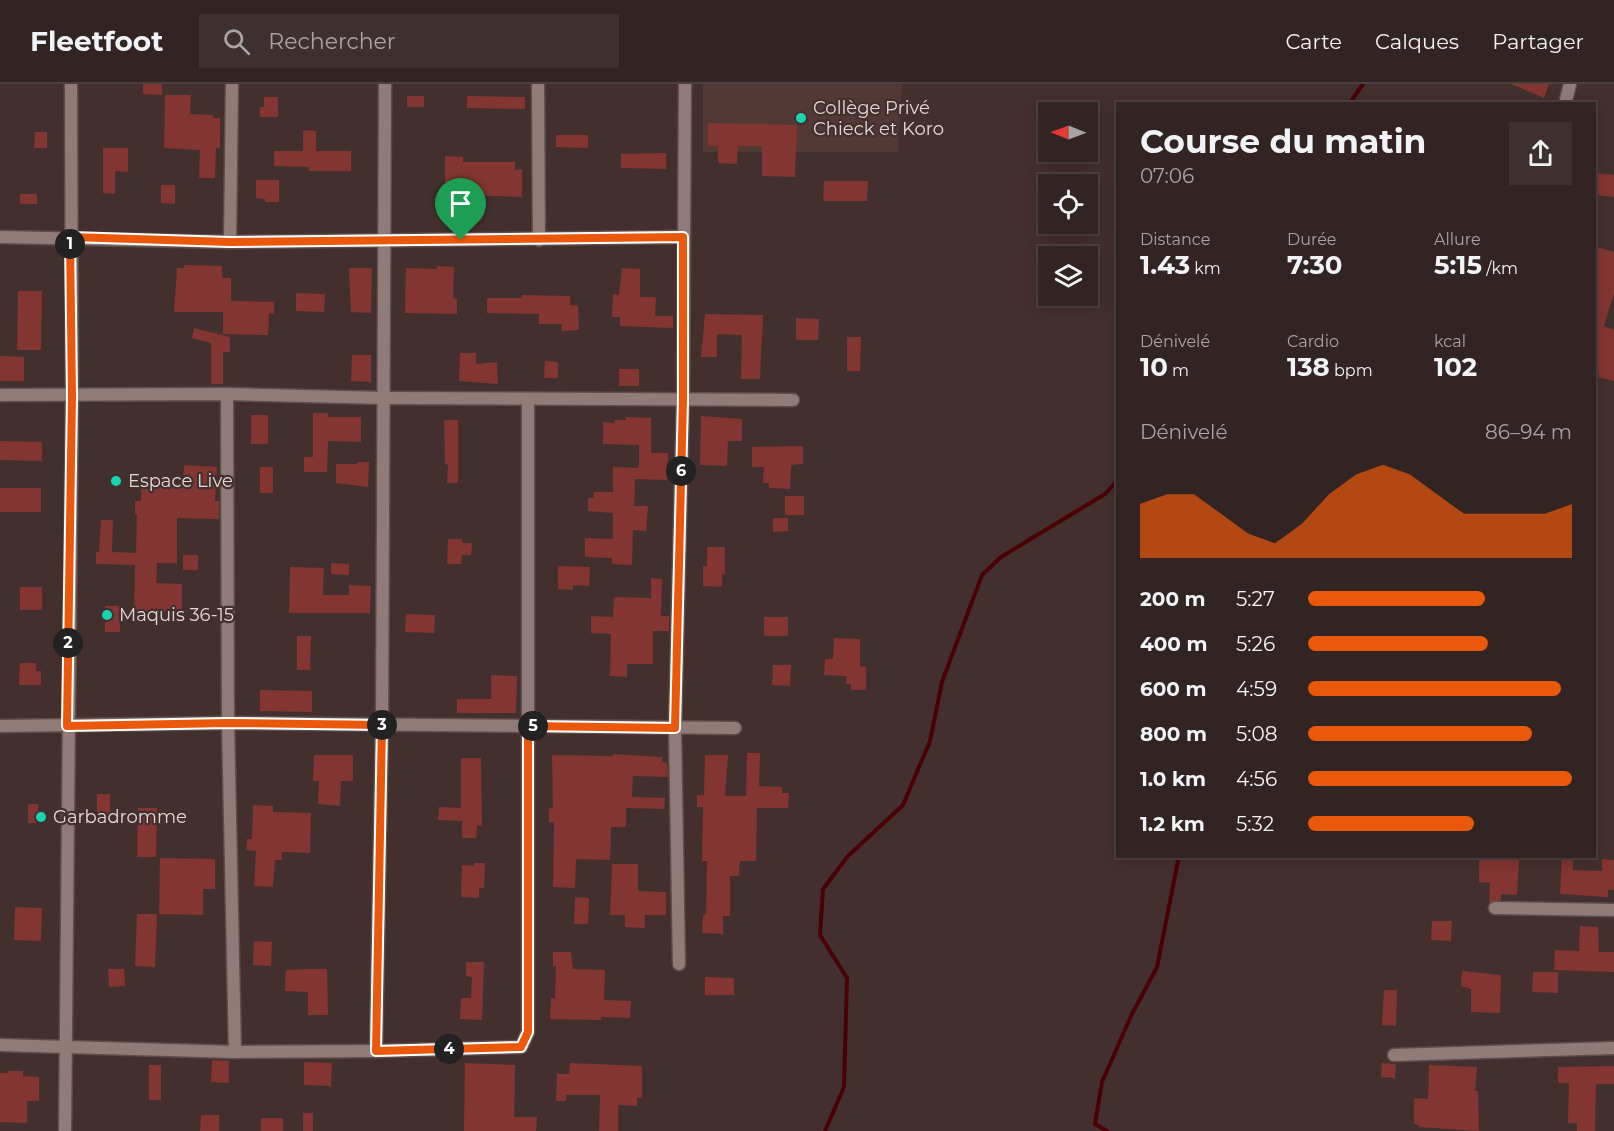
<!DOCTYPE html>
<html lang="fr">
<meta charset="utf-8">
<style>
body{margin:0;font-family:Montserrat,sans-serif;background:#3d302f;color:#f1f3f6;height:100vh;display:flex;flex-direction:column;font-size:22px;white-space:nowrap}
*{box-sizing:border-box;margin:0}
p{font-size:20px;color:#a8a4a5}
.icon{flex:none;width:33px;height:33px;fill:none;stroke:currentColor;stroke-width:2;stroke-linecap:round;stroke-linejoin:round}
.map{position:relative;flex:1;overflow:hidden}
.side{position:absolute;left:1116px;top:18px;width:480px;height:756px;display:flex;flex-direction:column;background:#322422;border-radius:0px;box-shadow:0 3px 15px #0003,0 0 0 2px #4d4140}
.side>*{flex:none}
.needle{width:39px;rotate:271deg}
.buttons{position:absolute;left:1038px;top:18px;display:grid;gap:12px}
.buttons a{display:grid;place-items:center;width:60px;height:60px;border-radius:0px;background:#322422;box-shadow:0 3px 15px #0003,0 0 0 2px #4d4140;font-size:30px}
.pin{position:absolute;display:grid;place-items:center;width:51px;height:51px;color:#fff;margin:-62px -26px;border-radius:50% 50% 50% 0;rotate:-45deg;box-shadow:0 0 6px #0007}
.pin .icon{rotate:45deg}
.km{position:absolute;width:30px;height:30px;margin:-15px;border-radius:50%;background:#222;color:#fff;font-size:16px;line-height:30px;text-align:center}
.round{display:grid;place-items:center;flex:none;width:63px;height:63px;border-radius:0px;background:#3d302f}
.head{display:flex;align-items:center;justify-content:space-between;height:102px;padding:0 24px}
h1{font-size:33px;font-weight:700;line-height:45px}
.stats{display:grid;grid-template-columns:repeat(3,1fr);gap:9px;height:102px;padding:6px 24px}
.stats div{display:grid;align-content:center}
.stats b{font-size:26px;font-weight:700}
.stats small{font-size:16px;font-weight:400}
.stats p{font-size:16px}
.chart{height:168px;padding:12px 24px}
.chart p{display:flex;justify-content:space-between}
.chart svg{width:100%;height:108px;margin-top:6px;fill:#ea580c;opacity:.7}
ul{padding:0 24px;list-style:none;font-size:20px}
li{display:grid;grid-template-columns:96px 72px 1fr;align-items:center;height:45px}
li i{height:15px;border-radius:8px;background:#ea580c}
header{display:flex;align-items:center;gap:36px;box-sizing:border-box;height:84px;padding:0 30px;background:#322422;border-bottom:2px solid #4d4140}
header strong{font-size:28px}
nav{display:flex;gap:33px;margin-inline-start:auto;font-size:21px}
.search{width:420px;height:54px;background:#3d302f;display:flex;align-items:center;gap:15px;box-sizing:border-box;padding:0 21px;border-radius:0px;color:#a8a4a5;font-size:22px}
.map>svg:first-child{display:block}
.built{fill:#533936}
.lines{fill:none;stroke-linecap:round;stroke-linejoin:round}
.stream{stroke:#4b0004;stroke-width:4}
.building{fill:#833531}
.street-casing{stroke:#5d4d4b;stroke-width:15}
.street{stroke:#917b78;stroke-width:12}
.route-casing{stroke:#fff;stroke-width:12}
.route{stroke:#ea580c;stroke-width:8}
.poi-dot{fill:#17d5b3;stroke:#43302e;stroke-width:2}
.labels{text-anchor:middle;stroke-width:4.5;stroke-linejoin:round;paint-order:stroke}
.poi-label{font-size:18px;fill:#e3d7d5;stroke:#43302e;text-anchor:start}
</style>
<header>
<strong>Fleetfoot</strong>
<div class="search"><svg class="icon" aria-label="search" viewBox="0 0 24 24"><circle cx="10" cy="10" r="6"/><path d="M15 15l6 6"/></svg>Rechercher</div>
<nav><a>Carte</a><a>Calques</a><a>Partager</a></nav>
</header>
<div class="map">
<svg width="1614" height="1047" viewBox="0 0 1614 1047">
<rect width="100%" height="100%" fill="#43302e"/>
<path class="built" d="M703 0H902L898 68H703Z"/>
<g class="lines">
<g class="stream">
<path d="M1349 20 1363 0"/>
<path d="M825 1047 844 1003 847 894 820 851 823 805 848 772 903 721 930 657 942 598 982 491 1001 473 1105 410 1118 396"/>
<path d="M1107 1047 1095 1040 1102 998 1131 932 1157 883 1179 772"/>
</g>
</g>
<g class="building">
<path d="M143 0H162V11L143 10Z"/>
<path d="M1511 0H1549L1544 14Z"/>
<path d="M165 11H191L190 30 213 31V34H220V64H216L215 94H199L200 66 164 64Z"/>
<rect x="407" y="12" width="17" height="11"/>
<path d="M467 12 525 13V25L467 24Z"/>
<path d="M264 13H278V33H260V23H264Z"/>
<path d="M708 39 797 41 795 93 762 92V62H738L737 80 718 79V62H708Z"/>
<path d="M303 46 316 47V67H351V87H309V83L274 82V67H303Z"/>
<path d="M35 48H47V64H34Z"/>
<path d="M556 51H588V64L556 63Z"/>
<path d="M103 64H128V88L115 87V110L103 109Z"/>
<path d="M666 69V85L621 84V70Z"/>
<path d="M445 72 463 73V78H515V86L522 85V113L463 111V119H445Z"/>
<path d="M1597 89 1614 91V113L1597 111Z"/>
<path d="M256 96H279V118H265V115L256 114Z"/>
<path d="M824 97H868L867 117H823Z"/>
<path d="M161 101H175V120L161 119Z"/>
<rect x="20" y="110" width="17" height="10"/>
<path d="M1594 162 1614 168V209L1604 242 1614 246V297L1598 293 1599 289 1594 288Z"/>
<path d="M184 181 222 182V194H231V217L274 218V230L269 229 268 251 223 250V228H174L177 184H184Z"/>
<path d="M437 182 454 183 453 214 457 215V230L405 229 406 184 437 185Z"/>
<path d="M349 184H372L371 229 351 228Z"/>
<path d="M622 184 640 185V213H656L655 232H673V244L620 242V233H612L613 210 619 211Z"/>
<path d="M18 207H42L41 266H17Z"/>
<path d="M296 209 325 210 324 228 296 227Z"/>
<path d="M522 211 570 212V221L578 222 579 246 562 247V240H539V230L487 229V214H522Z"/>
<path d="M705 230 763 231 760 295H741L742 251 717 250V273H701Z"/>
<path d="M796 234 819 235 818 256H796Z"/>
<path d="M194 244 230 253V268H223V300H211V259L192 254Z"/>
<path d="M847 253H861L860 287H847Z"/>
<path d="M460 269H476V280L497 278 498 300 459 297Z"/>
<path d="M352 271H371V298L351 297Z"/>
<path d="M0 272 24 273V297H0Z"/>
<path d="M545 277 558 278V294H544Z"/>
<rect x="619" y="285" width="20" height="17"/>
<path d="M313 329H328V333H361V358L328 357 327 388H304V373H313Z"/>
<rect x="251" y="331" width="17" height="29"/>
<path d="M701 332 742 335V357H728L727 382 700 381Z"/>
<path d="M626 333 651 334V369H668L667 396 635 395 634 422H648L646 447 633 446 632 481 612 480V474L585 473V454L613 455V429L588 427V414H594V408H613V383L638 384 639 381V361L603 360V338L614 339 615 336H626Z"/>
<path d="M444 336H458V399H447L448 380 445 381Z"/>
<path d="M0 357 42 358V377L0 376Z"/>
<path d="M803 362V380L791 381 790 405 769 404V399H763L764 383H752V363Z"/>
<path d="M357 378H369L368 403 336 399V380H357Z"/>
<path d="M184 381 217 383 215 417H219V435L177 434V479H157L156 499 182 500V527L134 529 135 481 96 480V468H99L101 436H113L112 468 136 469 137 430H135V417H141L142 391 160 392V402H183Z"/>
<rect x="260" y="383" width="13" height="26"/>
<rect x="0" y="404" width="41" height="24"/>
<rect x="785" y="412" width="19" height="19"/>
<path d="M773 434H788V447L773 448Z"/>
<path d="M448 455H462V459H472L471 471H462L461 480H447Z"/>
<path d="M707 463H725V490H722V503L703 502V482H707Z"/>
<rect x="183" y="471" width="15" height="15"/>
<path d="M331 479 349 480V491L331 490Z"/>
<path d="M558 482 590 483 589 502 573 501V506L558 505Z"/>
<path d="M290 483 324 484 323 511H349V501L371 502 370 529H289Z"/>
<path d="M651 494 662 495 661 532H669V547H653V580H627V593L610 592 611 550 591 549V532L613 533 614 513 651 514Z"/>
<rect x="20" y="503" width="22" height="23"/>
<rect x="105" y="522" width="15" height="26"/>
<path d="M406 530 435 531 434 549 405 548Z"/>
<rect x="764" y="533" width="24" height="19"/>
<path d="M297 552H311L310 586H297Z"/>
<path d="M834 554 860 555V582L866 583V606H851V600H846V592L824 591 825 575H833Z"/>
<path d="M20 579H36V587H41V601H19Z"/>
<path d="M773 581H791L790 602 772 601Z"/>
<path d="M491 591 517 592 516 629H457V615H491Z"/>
<path d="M260 606 312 607V628L260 627Z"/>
<path d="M747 669H760L759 702 782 703V709H789L788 724H757L756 777H740L739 792H730V832H723V850L702 849 703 831H706L707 777H702L703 723H697V711H704L705 671H728L725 712H746Z"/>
<path d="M613 670 662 673V678L667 679 668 693 633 692 632 713 665 714 664 725 626 724V743H611L610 776 576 775 575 804 553 803 554 738H549V724L553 725 552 671 613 672Z"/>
<path d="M314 671H353V697H341L340 722 318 720 319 697H313Z"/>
<path d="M461 674H481L482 742H477L476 754H462V737L438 736 439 723 461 724Z"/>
<rect x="97" y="710" width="13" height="29"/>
<rect x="28" y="720" width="10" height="19"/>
<path d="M253 721 273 722V728L311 729 310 769 282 768V776H275L273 803 254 802 256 767 246 766 247 755H252Z"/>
<path d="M138 724H157L156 773H137Z"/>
<path d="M1562 772H1573V786L1602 787V775L1614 776V806H1608V813L1560 810Z"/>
<path d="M160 774 215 775V805H203V831L159 830Z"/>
<path d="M1479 774 1519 776 1517 811 1501 810V816L1489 819 1490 799 1479 798Z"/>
<path d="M474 779H485L484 804H479V814L461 813 462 781 474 782Z"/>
<path d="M612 780H638V807L666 808V831H645V844L625 843V831H610Z"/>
<path d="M575 813 589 814 588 840H574Z"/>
<path d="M15 823 42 824 41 857 14 856Z"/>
<path d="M137 830H157L155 883 135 882Z"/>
<path d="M1432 837H1452L1451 857 1431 856Z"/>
<path d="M1580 842 1598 843 1599 868H1614V888L1554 886 1555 866 1579 867Z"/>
<path d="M254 857 272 858 271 882 253 881Z"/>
<path d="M553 868H571L573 885 605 886 604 916 631 917 630 934 601 933V936L550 935 551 914H555L556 882H553Z"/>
<path d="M466 878H484L482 936 460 935 461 914H471L472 893 466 892Z"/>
<path d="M108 885H124L125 902 109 903Z"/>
<path d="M307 885H327L328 931H308V908L285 907 286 886Z"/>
<path d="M1462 887 1501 891 1500 929 1471 928V905L1461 902Z"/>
<path d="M1533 888H1558V909L1532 908Z"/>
<path d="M705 893 734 894V911H705Z"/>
<path d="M1384 906H1397L1396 942 1382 941Z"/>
<path d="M212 976 229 977V999L211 998Z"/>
<path d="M304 978 332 979 331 1002 304 1001Z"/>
<path d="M465 979 515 981 514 1033H537L536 1047H464Z"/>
<path d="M570 979 642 982V1014H637V1022L618 1021V1047H599L600 1011H566V1017H556L557 990H569Z"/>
<path d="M1382 979 1396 980 1395 994 1381 993Z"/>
<rect x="149" y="981" width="12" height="35"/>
<path d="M1429 981 1477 983 1475 1007H1478L1479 1047 1419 1043V1041L1414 1040V1014L1428 1015Z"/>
<path d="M1614 982V1000H1596L1595 1047H1577V1039H1568L1569 999H1558V983Z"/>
<path d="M8 987H23V992L39 993V1017H27V1039L0 1038V989H8Z"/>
<rect x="303" y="1029" width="10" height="18"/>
<path d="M201 1031H219V1047H200Z"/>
<rect x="261" y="1034" width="22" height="13"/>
</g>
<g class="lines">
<defs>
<g id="street">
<path d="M538 0 539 156"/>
<path d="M1565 20 1570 0"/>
<path d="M0 153 230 158 683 153"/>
<path d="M230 158 232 0"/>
<path d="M227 310 228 639 235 968"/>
<path d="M0 311 227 310 384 314 793 316"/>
<path d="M0 642 228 639 735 644"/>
<path d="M1495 824 1614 826"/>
<path d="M679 880 675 644 683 315 685 0"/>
<path d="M0 961 235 968 376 967 521 963 528 948V315"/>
<path d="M376 967 382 641 385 0"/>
<path d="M1394 971 1614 964"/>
<path d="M65 1047 72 312 71 0"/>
</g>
</defs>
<use href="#street" class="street-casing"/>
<use href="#street" class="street"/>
</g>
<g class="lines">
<defs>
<path id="route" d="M70 153 230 158 683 153V315L675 644 528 642V948L521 963 376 967 382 641 228 639 67 642 72 312Z"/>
</defs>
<use href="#route" class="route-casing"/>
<use href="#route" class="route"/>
</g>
<g class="poi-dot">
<circle cx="801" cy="34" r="6"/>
<circle cx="116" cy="397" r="6"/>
<circle cx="107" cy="531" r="6"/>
<circle cx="41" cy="733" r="6"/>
</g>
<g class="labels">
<g class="poi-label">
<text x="813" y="30">Collège Privé<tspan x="813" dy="21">Chieck et Koro</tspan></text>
<text x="128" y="403">Espace Live</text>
<text x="119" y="537">Maquis 36-15</text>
<text x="53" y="739">Garbadromme</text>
</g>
</g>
</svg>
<div class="buttons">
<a><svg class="needle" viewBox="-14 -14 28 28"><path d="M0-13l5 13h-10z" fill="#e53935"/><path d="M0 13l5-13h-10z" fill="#a8a4a5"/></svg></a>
<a><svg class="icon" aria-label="locate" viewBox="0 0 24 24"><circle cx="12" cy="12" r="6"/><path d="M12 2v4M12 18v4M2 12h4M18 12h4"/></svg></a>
<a><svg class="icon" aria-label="layers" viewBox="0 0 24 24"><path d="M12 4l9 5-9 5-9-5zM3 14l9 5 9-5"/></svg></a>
</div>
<div class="pin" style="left:461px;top:156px;background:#1e9e55"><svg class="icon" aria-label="arrive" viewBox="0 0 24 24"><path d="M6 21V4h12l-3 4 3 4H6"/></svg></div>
<b class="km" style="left:70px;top:160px">1</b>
<b class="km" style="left:68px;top:559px">2</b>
<b class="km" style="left:382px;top:641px">3</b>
<b class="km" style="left:449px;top:965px">4</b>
<b class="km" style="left:533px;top:642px">5</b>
<b class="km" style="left:681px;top:387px">6</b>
<section class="side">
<div class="head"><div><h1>Course du matin</h1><p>07:06</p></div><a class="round"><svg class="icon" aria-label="share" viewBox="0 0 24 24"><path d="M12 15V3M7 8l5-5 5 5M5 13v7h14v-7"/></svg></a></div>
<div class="stats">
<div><p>Distance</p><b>1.43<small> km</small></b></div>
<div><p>Durée</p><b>7:30</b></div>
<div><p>Allure</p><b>5:15<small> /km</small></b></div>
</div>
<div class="stats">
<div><p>Dénivelé</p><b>10<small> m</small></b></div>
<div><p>Cardio</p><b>138<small> bpm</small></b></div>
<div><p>kcal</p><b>102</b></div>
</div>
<div class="chart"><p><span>Dénivelé</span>86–94 m</p>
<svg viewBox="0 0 160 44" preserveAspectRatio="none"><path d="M0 44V22L10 18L20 18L30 26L40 34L50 38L60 30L70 18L80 10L90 6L100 10L110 18L120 26L130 26L140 26L150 26L160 22V44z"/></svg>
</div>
<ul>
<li><b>200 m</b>5:27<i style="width:67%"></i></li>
<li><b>400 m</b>5:26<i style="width:68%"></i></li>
<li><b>600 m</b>4:59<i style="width:96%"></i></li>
<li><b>800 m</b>5:08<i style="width:85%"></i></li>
<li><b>1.0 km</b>4:56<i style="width:100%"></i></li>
<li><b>1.2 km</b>5:32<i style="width:63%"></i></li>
</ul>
</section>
</div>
